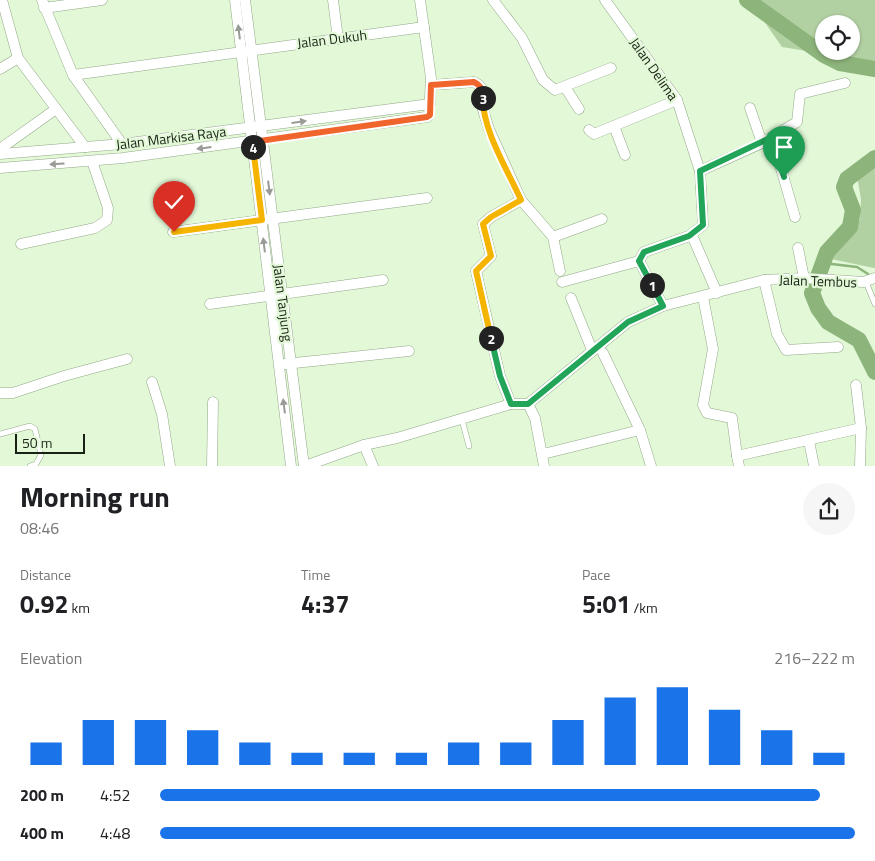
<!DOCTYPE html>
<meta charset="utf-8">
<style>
body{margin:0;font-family:"Titillium Web",sans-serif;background:#f6f6f6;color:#202124;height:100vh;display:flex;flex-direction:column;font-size:19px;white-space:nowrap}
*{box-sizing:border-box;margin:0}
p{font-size:16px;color:#757577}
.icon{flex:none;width:28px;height:28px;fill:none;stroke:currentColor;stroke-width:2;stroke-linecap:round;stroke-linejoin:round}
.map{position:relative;height:466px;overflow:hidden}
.drawer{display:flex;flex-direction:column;background:#fff;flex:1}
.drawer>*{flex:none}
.buttons{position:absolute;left:815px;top:15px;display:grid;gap:10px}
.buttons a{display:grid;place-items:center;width:45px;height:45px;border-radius:50%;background:#fff;box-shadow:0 1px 4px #0004;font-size:25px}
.scale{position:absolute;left:15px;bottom:12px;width:70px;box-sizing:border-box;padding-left:5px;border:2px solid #192115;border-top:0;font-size:14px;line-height:18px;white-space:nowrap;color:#192115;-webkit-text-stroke:4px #e2f8d7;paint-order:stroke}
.pin{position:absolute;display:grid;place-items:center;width:42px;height:42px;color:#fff;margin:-51px -21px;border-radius:50% 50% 50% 0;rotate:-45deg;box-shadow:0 0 5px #0007}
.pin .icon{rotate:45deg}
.km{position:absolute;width:25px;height:25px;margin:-12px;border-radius:50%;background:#222;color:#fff;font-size:14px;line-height:25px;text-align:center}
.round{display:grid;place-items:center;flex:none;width:52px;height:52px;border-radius:26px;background:#f6f6f6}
.head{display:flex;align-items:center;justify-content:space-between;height:85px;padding:0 20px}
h1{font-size:28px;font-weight:700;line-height:38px}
.stats{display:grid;grid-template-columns:repeat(3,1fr);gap:8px;height:85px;padding:5px 20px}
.stats div{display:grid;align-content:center}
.stats b{font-size:25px;font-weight:700}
.stats small{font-size:14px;font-weight:400}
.stats p{font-size:14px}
.chart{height:140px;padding:10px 20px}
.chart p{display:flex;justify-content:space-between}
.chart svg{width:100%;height:90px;margin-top:5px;stroke:#1a73e8;stroke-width:6}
ul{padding:0 20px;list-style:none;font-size:16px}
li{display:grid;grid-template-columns:80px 60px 1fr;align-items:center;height:38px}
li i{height:12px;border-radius:6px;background:#1a73e8}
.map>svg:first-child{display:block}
.green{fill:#b2d1a3;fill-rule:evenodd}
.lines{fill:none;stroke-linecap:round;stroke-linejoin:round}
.stream{stroke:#8db47b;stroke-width:2.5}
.river{stroke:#8db47b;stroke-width:16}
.service-casing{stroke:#93a889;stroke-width:6}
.minor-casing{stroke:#93a889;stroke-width:11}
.service{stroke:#fff;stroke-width:5}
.minor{stroke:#fff;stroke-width:10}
.oneway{fill:#989b96}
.split-1-casing{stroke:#fff;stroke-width:10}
.split-2-casing{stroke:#fff;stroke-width:10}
.split-3-casing{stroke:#fff;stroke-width:10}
.split-4-casing{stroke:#fff;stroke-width:10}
.split-5-casing{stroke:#fff;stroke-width:10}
.split-1{stroke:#22a559;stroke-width:6}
.split-2{stroke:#22a559;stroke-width:6}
.split-3{stroke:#f5b400;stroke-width:6}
.split-4{stroke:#f0652b;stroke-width:6}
.split-5{stroke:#f5b400;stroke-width:6}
.labels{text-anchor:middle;stroke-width:4.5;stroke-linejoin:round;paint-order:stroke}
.street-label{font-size:14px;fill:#192115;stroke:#e2f8d7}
</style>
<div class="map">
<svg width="875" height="466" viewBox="0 0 875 466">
<rect width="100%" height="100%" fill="#e2f8d7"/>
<g class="green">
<path d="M749 0H875V62L782 47ZM824 24H851V51H824Z"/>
<path d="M875 157V268H874L831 259 860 220 861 200 857 175Z"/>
</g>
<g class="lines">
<path class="stream" d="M823 263 857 267 868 274"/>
<g class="river">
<path d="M747 0 824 55 840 63 875 69"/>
<path d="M875 158 847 179 844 187 853 210 850 227 827 252 812 293 818 308 828 322 859 340 875 372"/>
</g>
<defs>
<g id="service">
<path d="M866 282 875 304"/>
<path d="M462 420 469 446"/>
<path d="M0 434 30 426 35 429 41 455 36 464 30 466"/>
</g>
<g id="minor">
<path d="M2 0 18 58 85 147"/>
<path d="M42 0 73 75 122 144"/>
<path d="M235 0 291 466"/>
<path d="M245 0 304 466"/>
<path d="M333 0 338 39"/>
<path d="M493 0 522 38 543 80 555 90 611 68"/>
<path d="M605 0 677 100 700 171 703 225 689 236 644 252 639 261 663 306"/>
<path d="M44 8 102 0"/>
<path d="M0 69 18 58"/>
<path d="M73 75 424 27"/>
<path d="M431 85 474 82 479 85 484 92 483 110 489 129 521 200 553 237 560 271"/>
<path d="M565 87 579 109"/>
<path d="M750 108 762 143"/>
<path d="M614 126 625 155"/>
<path d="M589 130 594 134 677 100"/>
<path d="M772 137 795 217"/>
<path d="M0 149 56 109"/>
<path d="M0 154 122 144 430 104"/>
<path d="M0 168 123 158 427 117 429 115 431 78 420 0"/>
<path d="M700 171 762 143 797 122 800 94 845 83"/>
<path d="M173 232 427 198"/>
<path d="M553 237 602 219"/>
<path d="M694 240 717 293"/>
<path d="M21 244 95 228 107 220 108 208 92 161"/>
<path d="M798 248 804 278"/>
<path d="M764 280 777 334 786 350 838 347"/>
<path d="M562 282 639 261"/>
<path d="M703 297 713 349 703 405 707 413 732 418 737 456 861 428"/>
<path d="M571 298 592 350"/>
<path d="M210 304 383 280"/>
<path d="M603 353 640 430 651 466"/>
<path d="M285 364 409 351"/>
<path d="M152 382 162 414 170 466"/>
<path d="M856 385 861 428 860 466"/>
<path d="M0 393H13L64 376 127 359"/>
<path d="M511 404 500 376 476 271 491 256 483 224 491 217 521 200"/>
<path d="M528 404 628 322 663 306 764 280 804 278 863 282 875 278"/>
<path d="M528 404 535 418 544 466"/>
<path d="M809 441 814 466"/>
<path d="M364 445 373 466"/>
<path d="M543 454 640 430"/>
<path d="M737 456 739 466"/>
<path d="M212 466 213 402"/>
<path d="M305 466 364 445 397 438 511 404H528"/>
</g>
</defs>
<use href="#service" class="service-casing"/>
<use href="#minor" class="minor-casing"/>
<use href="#service" class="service"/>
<use href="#minor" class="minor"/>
</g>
<defs><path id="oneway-solid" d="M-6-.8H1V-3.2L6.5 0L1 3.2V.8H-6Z" transform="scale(1.25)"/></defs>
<g class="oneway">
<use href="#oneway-solid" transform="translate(239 32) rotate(-97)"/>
<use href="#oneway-solid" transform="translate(299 122) rotate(-8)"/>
<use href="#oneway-solid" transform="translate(204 148) rotate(173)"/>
<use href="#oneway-solid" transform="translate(57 164) rotate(176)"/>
<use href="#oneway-solid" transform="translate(269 188) rotate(83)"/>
<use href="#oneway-solid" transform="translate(264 245) rotate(-97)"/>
<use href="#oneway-solid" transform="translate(284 406) rotate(-97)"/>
</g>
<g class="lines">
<defs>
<path id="split-1" d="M652 285 639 261 644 252 689 236 703 225 700 171 772 137 784 177"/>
<path id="split-2" d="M491 338 500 376 511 404H528L628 322 663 306 652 285"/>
<path id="split-3" d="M483 98C482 129 508 171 521 200L491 217 483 224 491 256 476 271 491 338"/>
<path id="split-4" d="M253 147 252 142 427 117 430 115 431 85 474 82C480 85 484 90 483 98"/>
<path id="split-5" d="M174 232 262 220 253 147"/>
</defs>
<use href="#split-1" class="split-1-casing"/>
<use href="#split-2" class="split-2-casing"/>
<use href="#split-3" class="split-3-casing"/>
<use href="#split-4" class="split-4-casing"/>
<use href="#split-5" class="split-5-casing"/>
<use href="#split-1" class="split-1"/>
<use href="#split-2" class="split-2"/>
<use href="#split-3" class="split-3"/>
<use href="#split-4" class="split-4"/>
<use href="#split-5" class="split-5"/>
</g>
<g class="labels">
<g class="street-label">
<text transform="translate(332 39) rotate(-7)" y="5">Jalan Dukuh</text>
<text transform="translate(654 69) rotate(55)" y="5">Jalan Delima</text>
<text transform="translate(171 138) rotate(-7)" y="5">Jalan Markisa Raya</text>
<text transform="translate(818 281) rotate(2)" y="5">Jalan Tembus</text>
<text transform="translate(283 303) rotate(83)" y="5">Jalan Tanjung</text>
</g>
</g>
</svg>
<div class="buttons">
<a><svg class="icon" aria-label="locate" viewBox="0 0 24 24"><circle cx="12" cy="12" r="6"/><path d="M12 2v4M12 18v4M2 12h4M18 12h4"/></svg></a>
</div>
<div class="scale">50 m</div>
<div class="pin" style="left:784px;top:177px;background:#1e9e55"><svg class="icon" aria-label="arrive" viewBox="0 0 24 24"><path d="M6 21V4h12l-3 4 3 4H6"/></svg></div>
<div class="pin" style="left:174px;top:232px;background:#d93025"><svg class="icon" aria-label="check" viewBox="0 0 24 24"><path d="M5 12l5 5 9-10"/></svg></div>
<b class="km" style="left:652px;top:285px">1</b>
<b class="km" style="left:491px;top:338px">2</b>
<b class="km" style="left:483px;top:98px">3</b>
<b class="km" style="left:253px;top:147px">4</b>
</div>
<section class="drawer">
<div class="head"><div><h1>Morning run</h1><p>08:46</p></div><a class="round"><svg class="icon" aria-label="share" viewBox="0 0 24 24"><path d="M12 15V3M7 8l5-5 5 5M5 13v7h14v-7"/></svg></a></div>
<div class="stats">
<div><p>Distance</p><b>0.92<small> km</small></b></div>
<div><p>Time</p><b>4:37</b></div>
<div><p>Pace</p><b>5:01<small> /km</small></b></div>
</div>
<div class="chart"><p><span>Elevation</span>216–222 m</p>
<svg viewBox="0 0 160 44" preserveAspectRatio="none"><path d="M5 44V33M15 44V22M25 44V22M35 44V27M45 44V33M55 44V38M65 44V38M75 44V38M85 44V33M95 44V33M105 44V22M115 44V11M125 44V6M135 44V17M145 44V27M155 44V38"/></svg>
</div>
<ul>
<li><b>200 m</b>4:52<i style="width:95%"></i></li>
<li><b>400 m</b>4:48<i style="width:100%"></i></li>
</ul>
</section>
